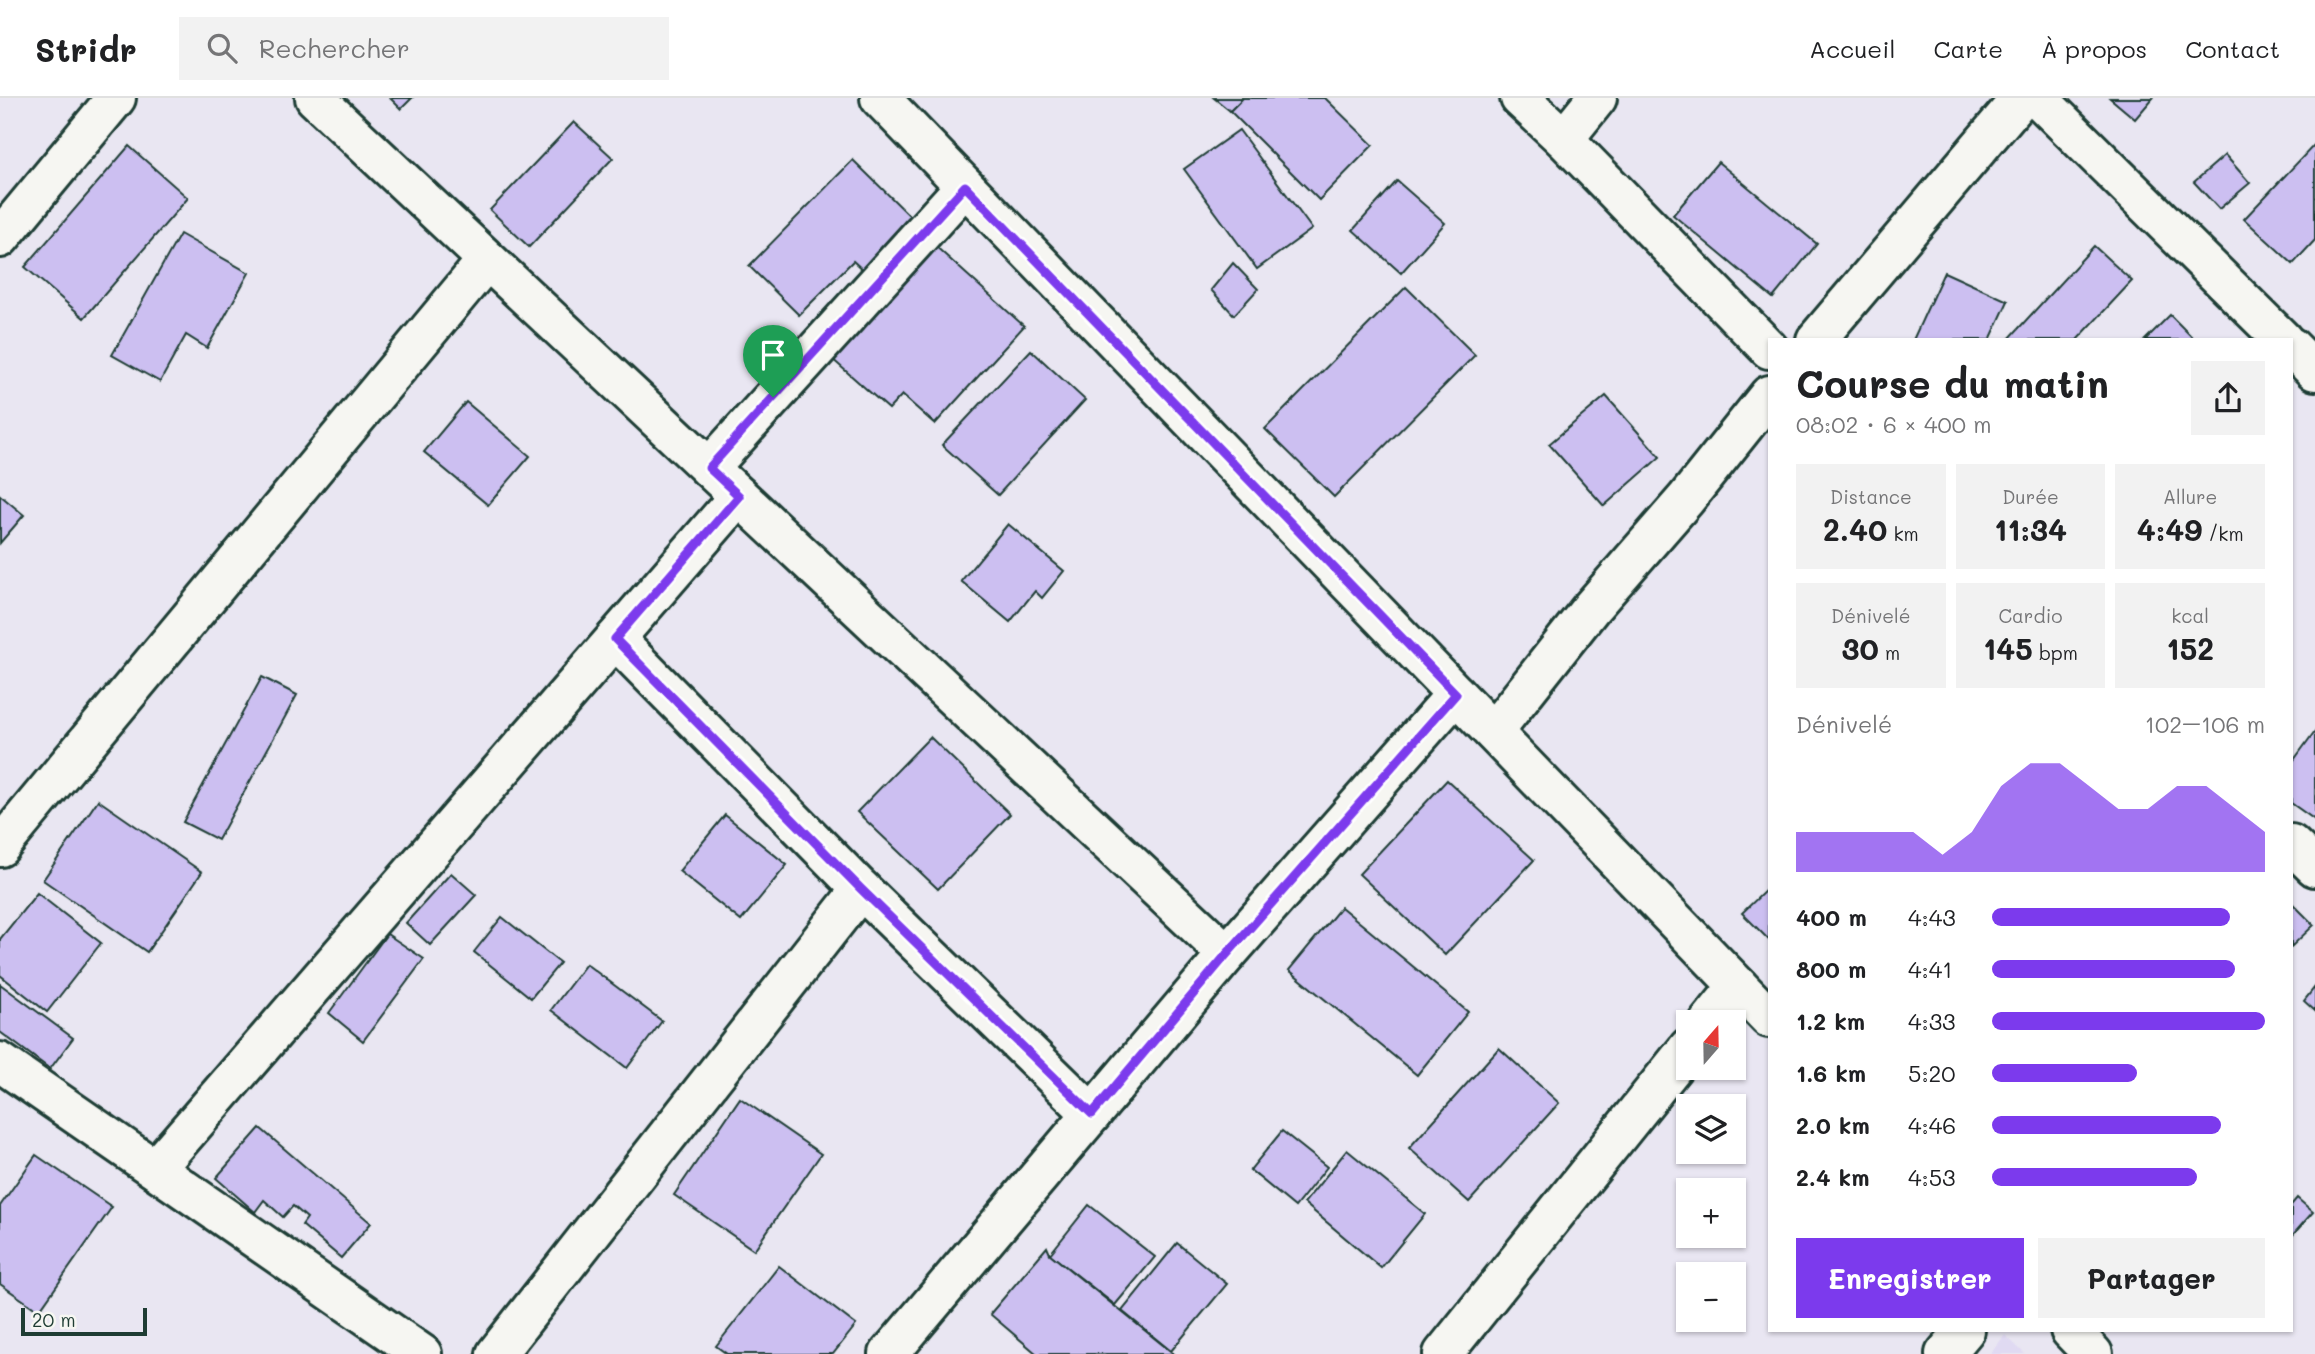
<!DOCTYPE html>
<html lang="fr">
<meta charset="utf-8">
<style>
body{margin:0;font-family:Mali,sans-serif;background:#f2f2f2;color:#202124;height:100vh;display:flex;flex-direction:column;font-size:26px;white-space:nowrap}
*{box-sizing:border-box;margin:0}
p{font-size:23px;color:#757577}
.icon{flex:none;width:38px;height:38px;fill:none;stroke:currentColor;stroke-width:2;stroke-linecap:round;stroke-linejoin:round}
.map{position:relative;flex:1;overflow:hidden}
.sheet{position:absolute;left:1768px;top:240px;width:525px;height:994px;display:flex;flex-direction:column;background:#fff;border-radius:0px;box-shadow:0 2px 5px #0004}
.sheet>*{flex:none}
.needle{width:46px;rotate:20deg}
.buttons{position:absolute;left:1676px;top:912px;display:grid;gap:14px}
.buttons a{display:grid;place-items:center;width:70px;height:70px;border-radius:0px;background:#fff;box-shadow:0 2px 5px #0004;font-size:35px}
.scale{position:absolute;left:21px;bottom:18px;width:126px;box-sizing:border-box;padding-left:7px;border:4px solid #1f3d34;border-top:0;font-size:19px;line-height:24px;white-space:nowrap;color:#1f3d34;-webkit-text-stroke:5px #f6f6f2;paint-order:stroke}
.pin{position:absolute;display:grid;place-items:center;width:60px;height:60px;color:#fff;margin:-72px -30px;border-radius:50% 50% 50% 0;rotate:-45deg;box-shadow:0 0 7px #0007}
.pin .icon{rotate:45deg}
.round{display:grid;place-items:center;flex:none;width:74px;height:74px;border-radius:0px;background:#f2f2f2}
.overview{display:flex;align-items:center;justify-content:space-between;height:119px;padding:0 28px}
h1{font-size:38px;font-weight:700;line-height:52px}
.stats{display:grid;grid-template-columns:repeat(3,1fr);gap:10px;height:119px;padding:7px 28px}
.stats div{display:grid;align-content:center;border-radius:0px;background:#f2f2f2;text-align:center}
.stats b{font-size:30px;font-weight:700}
.stats small{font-size:19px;font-weight:400}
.stats p{font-size:19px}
.chart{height:196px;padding:14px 28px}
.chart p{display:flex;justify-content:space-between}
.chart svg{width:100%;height:126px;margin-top:7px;fill:#7c3aed;opacity:.7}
.cta{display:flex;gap:14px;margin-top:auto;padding:14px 28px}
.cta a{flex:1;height:80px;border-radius:0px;background:#7c3aed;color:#fff;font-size:28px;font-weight:700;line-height:80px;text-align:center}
.cta a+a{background:#f2f2f2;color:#202124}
ul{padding:0 28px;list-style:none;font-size:23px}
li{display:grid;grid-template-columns:112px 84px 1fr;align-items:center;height:52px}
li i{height:18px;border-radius:9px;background:#7c3aed}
header{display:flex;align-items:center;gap:42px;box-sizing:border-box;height:98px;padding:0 35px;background:#fff;border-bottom:2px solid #e0e0e0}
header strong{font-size:33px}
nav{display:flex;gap:38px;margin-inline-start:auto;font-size:24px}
.search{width:490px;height:63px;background:#f2f2f2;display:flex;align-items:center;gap:18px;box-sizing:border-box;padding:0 24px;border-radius:0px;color:#757577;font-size:26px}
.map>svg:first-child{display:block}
.built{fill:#e0daf2}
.building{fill:#ccbff1;stroke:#1f3d34;stroke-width:2}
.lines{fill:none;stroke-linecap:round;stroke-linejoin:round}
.minor-casing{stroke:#1f3d34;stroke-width:44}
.minor{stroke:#f6f6f2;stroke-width:38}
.route-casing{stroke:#fff;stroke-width:14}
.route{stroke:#7c3aed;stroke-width:9}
</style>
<header>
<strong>Stridr</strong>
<div class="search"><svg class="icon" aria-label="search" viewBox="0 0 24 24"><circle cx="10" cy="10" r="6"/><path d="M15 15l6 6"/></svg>Rechercher</div>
<nav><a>Accueil</a><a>Carte</a><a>À propos</a><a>Contact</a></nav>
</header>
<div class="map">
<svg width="2315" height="1256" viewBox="0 0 2315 1256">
<rect width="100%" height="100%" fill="#e9e6f2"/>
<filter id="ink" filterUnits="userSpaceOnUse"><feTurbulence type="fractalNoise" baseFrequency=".0143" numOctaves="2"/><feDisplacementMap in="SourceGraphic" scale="14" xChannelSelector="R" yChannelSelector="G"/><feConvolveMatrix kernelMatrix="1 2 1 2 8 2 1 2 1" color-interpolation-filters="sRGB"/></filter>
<g filter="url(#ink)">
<path class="built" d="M2005 1237 2025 1256H1990Z"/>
<g class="building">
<path d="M390 0H412L401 11Z"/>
<path d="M1214 0H1243L1230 13Z"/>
<path d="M1243 0H1325L1373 47 1319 102 1230 13Z"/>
<path d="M2110 0H2153L2135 21Z"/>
<path d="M574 24 613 60 529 149 490 112Z"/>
<path d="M1239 32 1312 131 1257 171 1184 71Z"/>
<path d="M2315 46V142L2293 166 2244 121Z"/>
<path d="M129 48 188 100 84 220 25 169Z"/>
<path d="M2225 57 2250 85 2219 111 2194 84Z"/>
<path d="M853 62 914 122 864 173 853 163 799 217 749 168Z"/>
<path d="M1718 64 1817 146 1773 200 1673 117Z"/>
<path d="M1397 83 1445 125 1401 175 1353 132Z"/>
<path d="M180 136 249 175 207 250 186 237 160 284 112 257Z"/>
<path d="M933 146 1024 228 935 326 902 297 889 311 831 260Z"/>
<path d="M2094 148 2132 183 2077 242H2008Z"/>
<path d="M1233 165 1258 191 1234 217 1211 192Z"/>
<path d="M1944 174 2008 203 1990 242H1913Z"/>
<path d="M1406 189 1475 257 1334 399 1265 331Z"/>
<path d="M2170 217 2195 242H2145Z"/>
<path d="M1031 252 1085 302 998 397 942 347Z"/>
<path d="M1606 298 1660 359 1604 408 1549 346Z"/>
<path d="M466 304 530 358 488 407 424 354Z"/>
<path d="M0 397 24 417 0 445Z"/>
<path d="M1008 426 1064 473 1042 500 1035 493 1010 524 961 483Z"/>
<path d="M262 579 297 597 218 742 183 724Z"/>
<path d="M2315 633V722L2291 705V666Z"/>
<path d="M930 639 1010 716 938 791 857 714Z"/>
<path d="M1447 682 1534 762 1445 857 1359 776Z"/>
<path d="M98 702 202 774 147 854 43 782Z"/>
<path d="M725 717 787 767 741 823 679 773Z"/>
<path d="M451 775 476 797 430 847 406 825Z"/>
<path d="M1769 789V842L1742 815Z"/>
<path d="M37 795 101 845 47 914 0 877V841Z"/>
<path d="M2291 804 2314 827 2291 849Z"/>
<path d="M1341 809 1468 914 1417 977 1289 872Z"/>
<path d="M502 819 560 865 531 900 474 854Z"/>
<path d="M387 836 424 861 363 943 329 915Z"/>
<path d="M586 866 662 923 627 970 551 912Z"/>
<path d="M0 886 73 940 50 971 0 934Z"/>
<path d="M2315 889V913L2304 903Z"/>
<path d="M1499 950 1559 1005 1469 1104 1409 1050Z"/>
<path d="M740 1000 821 1056 754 1152 674 1097Z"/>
<path d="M260 1030 371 1125 341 1160 302 1127 307 1120 293 1108 283 1119 264 1102 255 1114 216 1080Z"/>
<path d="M1282 1033 1327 1069 1295 1109 1250 1072Z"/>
<path d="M1347 1052 1425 1116 1381 1170 1304 1105Z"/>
<path d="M36 1057 112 1109 39 1213 0 1186V1108Z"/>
<path d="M2297 1100 2313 1114 2291 1139V1107Z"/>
<path d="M1089 1107 1155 1159 1115 1207 1050 1156Z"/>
<path d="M1177 1145 1227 1186 1171 1253 1122 1213Z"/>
<path d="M1047 1149 1050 1156 1174 1256H1037L990 1216Z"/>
<path d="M779 1168 856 1227 833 1256H727L716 1248Z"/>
</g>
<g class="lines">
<defs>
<g id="minor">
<path d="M315 0 1227 856"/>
<path d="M880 0 1769 920"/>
<path d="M1520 0 1564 41 1769 251"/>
<path d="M2038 0 2283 242"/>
<path d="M1564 41 1597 0"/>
<path d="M0 140 116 0"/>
<path d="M1816 242 2021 0"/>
<path d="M2291 249 2315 273"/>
<path d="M709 370 965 88"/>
<path d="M615 541 861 791 1092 1016"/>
<path d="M1493 634 1591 510 1686 401 1769 297"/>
<path d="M2291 746 2315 769"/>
<path d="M0 749 487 162"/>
<path d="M1709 924 1738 888"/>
<path d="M0 964 422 1256"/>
<path d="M155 1071 739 398"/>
<path d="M2070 1232 2093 1256"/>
<path d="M496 1256 861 791"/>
<path d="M889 1256 1227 856 1456 596"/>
<path d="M1443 1256 1689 949"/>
<path d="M1945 1256 1965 1232"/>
</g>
</defs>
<use href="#minor" class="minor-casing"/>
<use href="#minor" class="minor"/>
</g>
</g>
<g class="lines" filter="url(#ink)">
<defs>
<path id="route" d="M965 88 1456 596 1227 856 1092 1016 861 791 615 541 739 398 709 370Z"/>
</defs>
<use href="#route" class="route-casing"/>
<use href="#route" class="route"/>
</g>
</svg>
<div class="buttons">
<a><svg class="needle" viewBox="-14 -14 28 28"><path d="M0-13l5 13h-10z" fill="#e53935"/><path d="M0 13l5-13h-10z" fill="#757577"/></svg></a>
<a><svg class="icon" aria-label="layers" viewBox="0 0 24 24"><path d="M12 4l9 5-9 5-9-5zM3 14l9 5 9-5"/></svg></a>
<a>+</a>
<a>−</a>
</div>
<div class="scale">20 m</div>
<div class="pin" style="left:773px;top:299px;background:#1e9e55"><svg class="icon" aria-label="arrive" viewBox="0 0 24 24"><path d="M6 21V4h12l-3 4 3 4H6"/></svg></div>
<section class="sheet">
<div class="overview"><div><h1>Course du matin</h1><p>08:02 · 6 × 400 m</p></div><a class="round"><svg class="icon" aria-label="share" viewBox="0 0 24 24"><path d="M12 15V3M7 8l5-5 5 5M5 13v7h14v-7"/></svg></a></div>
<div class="stats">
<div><p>Distance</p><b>2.40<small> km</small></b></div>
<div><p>Durée</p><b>11:34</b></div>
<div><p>Allure</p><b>4:49<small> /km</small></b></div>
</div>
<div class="stats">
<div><p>Dénivelé</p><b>30<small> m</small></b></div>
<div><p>Cardio</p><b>145<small> bpm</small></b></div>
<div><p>kcal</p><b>152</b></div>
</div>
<div class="chart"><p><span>Dénivelé</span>102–106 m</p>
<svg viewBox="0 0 160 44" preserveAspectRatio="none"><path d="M0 44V30L10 30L20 30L30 30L40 30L50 38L60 30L70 14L80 6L90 6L100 14L110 22L120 22L130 14L140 14L150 22L160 30V44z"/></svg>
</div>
<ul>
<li><b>400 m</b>4:43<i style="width:87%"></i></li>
<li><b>800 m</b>4:41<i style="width:89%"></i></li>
<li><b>1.2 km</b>4:33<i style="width:100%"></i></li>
<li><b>1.6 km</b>5:20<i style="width:53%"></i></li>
<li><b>2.0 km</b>4:46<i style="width:84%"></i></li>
<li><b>2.4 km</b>4:53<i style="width:75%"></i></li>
</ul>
<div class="cta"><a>Enregistrer</a><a>Partager</a></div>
</section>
</div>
